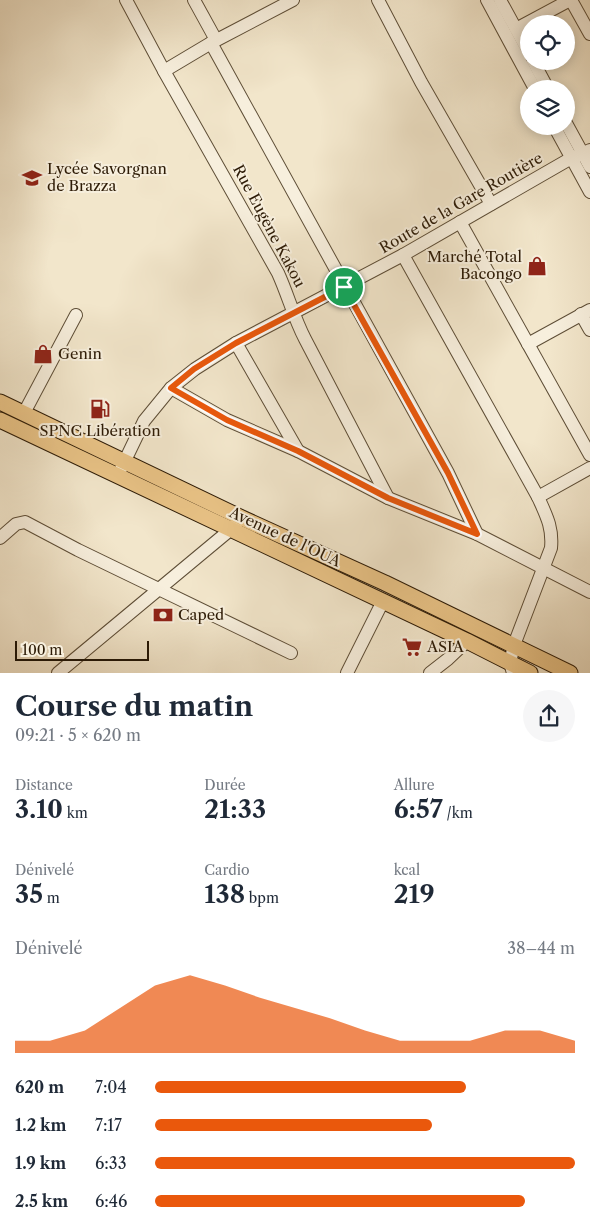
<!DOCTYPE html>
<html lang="fr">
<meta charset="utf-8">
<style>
body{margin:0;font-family:"Libre Caslon Text",serif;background:#f6f6f7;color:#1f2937;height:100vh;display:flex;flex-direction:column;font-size:19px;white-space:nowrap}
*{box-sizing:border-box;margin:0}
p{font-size:16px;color:#747a83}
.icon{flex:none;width:28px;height:28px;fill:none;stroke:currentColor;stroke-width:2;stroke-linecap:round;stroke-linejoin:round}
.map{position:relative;height:673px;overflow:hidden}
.sheet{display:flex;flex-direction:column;background:#fff;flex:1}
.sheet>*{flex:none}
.tools{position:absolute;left:520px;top:15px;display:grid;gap:10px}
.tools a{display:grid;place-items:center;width:55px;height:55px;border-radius:50%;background:#fff;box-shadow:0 2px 12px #0003;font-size:25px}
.scale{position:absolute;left:15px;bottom:12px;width:134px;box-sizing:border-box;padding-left:5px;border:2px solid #2d1b06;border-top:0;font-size:14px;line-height:18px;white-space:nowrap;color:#2d1b06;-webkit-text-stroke:4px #f7efdd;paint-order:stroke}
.pin{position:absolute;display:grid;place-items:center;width:42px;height:42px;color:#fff;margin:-21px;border:2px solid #fff;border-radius:50%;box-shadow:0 1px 5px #0007}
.round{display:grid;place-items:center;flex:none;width:52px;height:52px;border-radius:26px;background:#f6f6f7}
.head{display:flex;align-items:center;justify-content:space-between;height:85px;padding:0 15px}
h1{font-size:28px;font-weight:700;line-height:38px}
.metrics{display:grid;grid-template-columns:repeat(3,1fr);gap:8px;height:85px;padding:5px 15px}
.metrics div{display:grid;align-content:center}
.metrics b{font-size:25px;font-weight:700}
.metrics small{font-size:14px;font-weight:400}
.metrics p{font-size:14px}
.chart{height:140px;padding:10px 15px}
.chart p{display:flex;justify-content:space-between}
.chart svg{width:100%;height:90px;margin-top:5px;fill:#ea580c;opacity:.7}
ul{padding:0 15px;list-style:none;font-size:16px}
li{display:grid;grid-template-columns:80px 60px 1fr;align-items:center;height:38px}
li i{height:12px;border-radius:6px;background:#ea580c}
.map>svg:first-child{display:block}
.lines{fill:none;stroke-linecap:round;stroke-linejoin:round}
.minor-casing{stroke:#5e4e37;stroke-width:14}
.major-casing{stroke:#2d1b06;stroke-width:17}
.minor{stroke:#f7efdd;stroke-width:12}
.major{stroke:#e9c386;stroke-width:15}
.route-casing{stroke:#fff;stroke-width:10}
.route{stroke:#ea580c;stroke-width:6}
.labels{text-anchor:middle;stroke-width:4;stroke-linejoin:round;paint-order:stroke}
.poi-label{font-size:15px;fill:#2d1b06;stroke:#f7efdd;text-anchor:start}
.street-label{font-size:15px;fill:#2d1b06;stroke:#f7efdd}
</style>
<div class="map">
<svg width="590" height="673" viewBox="0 0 590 673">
<rect width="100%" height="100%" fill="#f2e6cb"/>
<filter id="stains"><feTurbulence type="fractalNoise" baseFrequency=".004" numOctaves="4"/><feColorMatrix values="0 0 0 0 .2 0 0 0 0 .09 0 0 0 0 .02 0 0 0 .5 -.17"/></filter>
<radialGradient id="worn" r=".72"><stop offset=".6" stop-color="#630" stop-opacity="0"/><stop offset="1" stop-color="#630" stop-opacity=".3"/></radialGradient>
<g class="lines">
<defs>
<g id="minor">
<path d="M126 0 164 71 278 273C288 295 294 318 305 339L388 498"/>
<path d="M194 0 216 40"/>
<path d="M378 0 421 82 491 204"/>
<path d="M487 0 535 89"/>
<path d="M500 0 529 53"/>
<path d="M571 0 590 34"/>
<path d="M516 29 570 0"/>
<path d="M211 43 448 473 477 534"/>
<path d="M533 61 548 89"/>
<path d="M164 71 211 43 293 0"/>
<path d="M566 123 590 167"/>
<path d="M554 126 590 192"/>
<path d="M460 222 590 455"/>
<path d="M403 255 538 497C546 515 553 527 551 548L514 645 510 663 513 673"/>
<path d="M581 314 590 330"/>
<path d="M236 343 298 451"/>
<path d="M528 344 590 310"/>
<path d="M171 388 227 420 298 451 388 498 477 534 590 592"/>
<path d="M24 413 76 315"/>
<path d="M121 469 144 421 171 388 195 369 236 343 403 255 568 160 590 150"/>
<path d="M538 497 590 468"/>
<path d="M0 538 16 524 25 522 78 550 291 653"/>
<path d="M58 673 236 525"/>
<path d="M347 673 383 601"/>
<path d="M430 673 448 659 467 641"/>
</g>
<g id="major">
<path d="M0 402 244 519 385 583 570 673"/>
<path d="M0 420 467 641 530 673"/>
</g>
</defs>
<use href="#minor" class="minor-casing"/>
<use href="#major" class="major-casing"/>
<use href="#minor" class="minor"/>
<use href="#major" class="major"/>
</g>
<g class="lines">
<defs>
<path id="route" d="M344 287 448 473 477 534 388 498 298 451 227 420 171 388 194 369 236 343Z"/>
</defs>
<use href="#route" class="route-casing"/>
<use href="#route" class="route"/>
</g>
<defs>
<symbol id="school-bare" viewBox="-9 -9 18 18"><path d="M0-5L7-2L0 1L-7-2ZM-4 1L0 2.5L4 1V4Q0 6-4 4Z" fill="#8f2418" stroke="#f7efdd" stroke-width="2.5" paint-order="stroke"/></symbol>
<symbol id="shop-bare" viewBox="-9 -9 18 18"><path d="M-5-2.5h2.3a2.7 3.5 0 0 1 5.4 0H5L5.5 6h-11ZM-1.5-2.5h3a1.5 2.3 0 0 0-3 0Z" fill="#8f2418" stroke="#f7efdd" stroke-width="2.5" paint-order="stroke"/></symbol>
<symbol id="fuel-bare" viewBox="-9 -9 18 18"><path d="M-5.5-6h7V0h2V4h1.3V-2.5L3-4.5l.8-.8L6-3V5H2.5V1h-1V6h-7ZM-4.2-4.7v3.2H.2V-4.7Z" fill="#8f2418" stroke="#f7efdd" stroke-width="2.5" paint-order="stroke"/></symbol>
<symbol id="bank-bare" viewBox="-9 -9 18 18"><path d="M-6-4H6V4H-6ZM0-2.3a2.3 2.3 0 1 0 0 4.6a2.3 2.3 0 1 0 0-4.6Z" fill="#8f2418" stroke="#f7efdd" stroke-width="2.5" paint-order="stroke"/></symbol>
<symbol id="supermarket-bare" viewBox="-9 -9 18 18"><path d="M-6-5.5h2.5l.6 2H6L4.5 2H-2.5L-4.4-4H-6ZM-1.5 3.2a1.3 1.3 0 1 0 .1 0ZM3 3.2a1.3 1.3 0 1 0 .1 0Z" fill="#8f2418" stroke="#f7efdd" stroke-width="2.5" paint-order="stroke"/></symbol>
</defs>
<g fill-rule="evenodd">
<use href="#school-bare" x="18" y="164" width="28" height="28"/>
<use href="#shop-bare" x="523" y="252" width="28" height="28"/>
<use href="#shop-bare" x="29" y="340" width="28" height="28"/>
<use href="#fuel-bare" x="86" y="395" width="28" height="28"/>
<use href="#bank-bare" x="149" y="601" width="28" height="28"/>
<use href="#supermarket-bare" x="398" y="633" width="28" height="28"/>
</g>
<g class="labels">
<g class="poi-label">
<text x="47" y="174">Lycée Savorgnan<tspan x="47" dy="17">de Brazza</tspan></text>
<text x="522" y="262" text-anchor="end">Marché Total<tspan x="522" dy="17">Bacongo</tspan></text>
<text x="58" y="359">Genin</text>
<text x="100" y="436" text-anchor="middle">SPNC Libération</text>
<text x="178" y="620">Caped</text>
<text x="427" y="652">ASIA</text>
</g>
<g class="street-label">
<text transform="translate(461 203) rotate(-30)" y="5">Route de la Gare Routière</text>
<text transform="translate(269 226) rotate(62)" y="5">Rue Eugène Kakou</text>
<text transform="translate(285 537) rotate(25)" y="5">Avenue de l'OUA</text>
</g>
</g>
<rect width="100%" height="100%" filter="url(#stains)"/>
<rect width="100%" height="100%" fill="url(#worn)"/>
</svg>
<div class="tools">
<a><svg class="icon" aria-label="locate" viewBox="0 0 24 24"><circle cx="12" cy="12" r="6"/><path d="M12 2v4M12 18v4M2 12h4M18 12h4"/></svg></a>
<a><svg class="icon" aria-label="layers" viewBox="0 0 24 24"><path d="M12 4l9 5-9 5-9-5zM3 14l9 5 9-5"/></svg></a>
</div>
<div class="scale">100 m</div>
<div class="pin" style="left:344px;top:287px;background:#1e9e55"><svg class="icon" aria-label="arrive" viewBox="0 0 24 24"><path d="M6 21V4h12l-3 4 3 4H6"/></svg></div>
</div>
<section class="sheet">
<div class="head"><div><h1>Course du matin</h1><p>09:21 · 5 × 620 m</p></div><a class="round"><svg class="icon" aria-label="share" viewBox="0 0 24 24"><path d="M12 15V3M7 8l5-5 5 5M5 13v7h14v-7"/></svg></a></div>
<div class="metrics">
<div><p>Distance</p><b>3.10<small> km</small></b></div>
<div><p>Durée</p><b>21:33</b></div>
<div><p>Allure</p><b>6:57<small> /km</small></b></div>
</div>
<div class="metrics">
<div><p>Dénivelé</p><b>35<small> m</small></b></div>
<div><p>Cardio</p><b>138<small> bpm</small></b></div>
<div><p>kcal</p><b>219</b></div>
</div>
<div class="chart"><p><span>Dénivelé</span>38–44 m</p>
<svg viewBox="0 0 160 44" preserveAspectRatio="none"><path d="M0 44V38L10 38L20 33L30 22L40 11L50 6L60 11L70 17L80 22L90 27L100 33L110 38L120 38L130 38L140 33L150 33L160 38V44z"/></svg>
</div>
<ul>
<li><b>620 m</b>7:04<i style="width:74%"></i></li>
<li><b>1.2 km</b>7:17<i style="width:66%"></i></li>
<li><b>1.9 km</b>6:33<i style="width:100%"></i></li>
<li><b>2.5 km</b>6:46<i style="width:88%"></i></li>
</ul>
</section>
